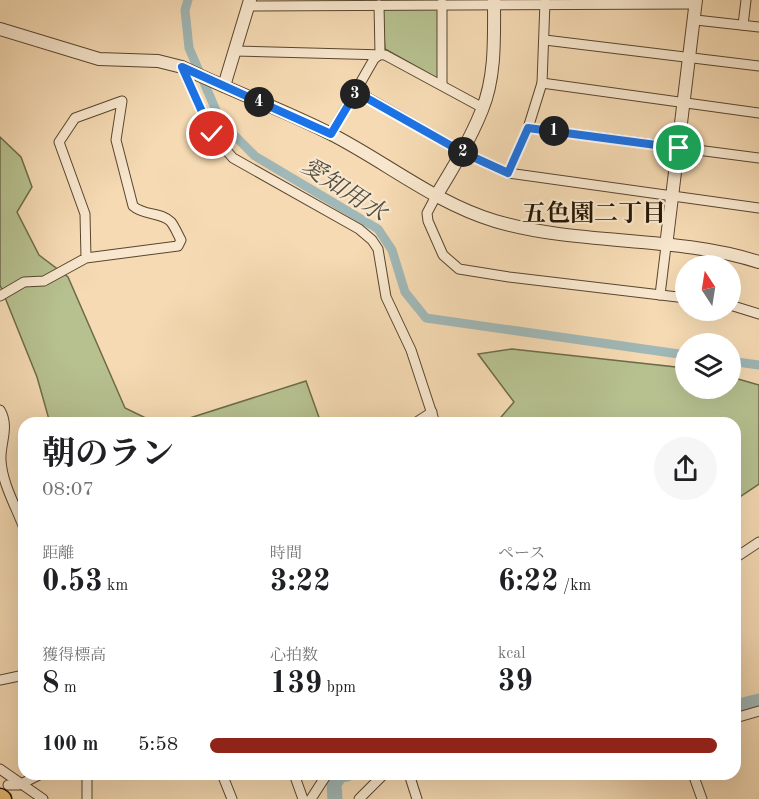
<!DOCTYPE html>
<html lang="ja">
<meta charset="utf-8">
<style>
body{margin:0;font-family:"Old Standard TT","Noto Serif JP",serif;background:#f6f6f6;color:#202124;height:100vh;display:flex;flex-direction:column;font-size:22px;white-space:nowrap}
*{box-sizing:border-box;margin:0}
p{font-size:20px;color:#757577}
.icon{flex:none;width:33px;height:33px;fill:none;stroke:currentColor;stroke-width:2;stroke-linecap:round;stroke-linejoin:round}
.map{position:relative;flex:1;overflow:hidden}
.sheet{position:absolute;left:18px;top:417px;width:723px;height:363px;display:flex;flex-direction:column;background:#fff;border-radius:18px;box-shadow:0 6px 24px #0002}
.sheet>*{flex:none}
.needle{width:39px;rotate:348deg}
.buttons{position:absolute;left:675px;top:255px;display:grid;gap:12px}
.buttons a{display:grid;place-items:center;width:66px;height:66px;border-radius:50%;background:#fff;box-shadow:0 6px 24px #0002;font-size:30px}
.pin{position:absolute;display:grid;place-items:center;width:51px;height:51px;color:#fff;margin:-26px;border:3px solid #fff;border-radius:50%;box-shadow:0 2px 6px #0007}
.km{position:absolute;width:30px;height:30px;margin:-15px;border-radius:50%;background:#222;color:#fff;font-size:16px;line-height:30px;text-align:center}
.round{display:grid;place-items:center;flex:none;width:63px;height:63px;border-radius:32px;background:#f6f6f6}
.head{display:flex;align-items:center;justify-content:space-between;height:102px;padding:0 24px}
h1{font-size:33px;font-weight:700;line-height:45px}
.metrics{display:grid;grid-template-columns:repeat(3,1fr);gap:9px;height:102px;padding:6px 24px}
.metrics div{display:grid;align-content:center}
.metrics b{font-size:30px;font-weight:700}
.metrics small{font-size:16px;font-weight:400}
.metrics p{font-size:16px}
ul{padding:0 24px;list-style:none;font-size:20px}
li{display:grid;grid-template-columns:96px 72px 1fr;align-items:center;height:45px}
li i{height:15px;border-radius:8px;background:#8f2418}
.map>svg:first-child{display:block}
.green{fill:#b7c190;stroke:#6e6b49;stroke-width:1.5}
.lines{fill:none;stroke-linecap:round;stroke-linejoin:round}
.canal{stroke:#a0b8b7;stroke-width:9}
.river{stroke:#a0b8b7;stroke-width:15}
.minor-casing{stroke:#59462e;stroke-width:11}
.tertiary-casing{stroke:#59462e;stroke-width:14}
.motorway-casing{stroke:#251502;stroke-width:19}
.minor{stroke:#f8e7ce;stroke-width:9}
.tertiary{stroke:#f8e7ce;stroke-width:12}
.motorway{stroke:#eabd7a;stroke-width:16}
.route-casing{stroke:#fff;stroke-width:12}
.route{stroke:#1a73e8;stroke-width:8}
.labels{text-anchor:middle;stroke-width:4.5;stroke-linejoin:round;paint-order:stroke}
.water-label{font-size:24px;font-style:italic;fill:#504e41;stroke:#f8e7ce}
.neighbourhood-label{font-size:24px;font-weight:bold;fill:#251502;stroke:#f8e7ce}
</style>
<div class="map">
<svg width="759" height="799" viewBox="0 0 759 799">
<rect width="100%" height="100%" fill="#f5dab3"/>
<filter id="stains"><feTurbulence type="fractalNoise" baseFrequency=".00333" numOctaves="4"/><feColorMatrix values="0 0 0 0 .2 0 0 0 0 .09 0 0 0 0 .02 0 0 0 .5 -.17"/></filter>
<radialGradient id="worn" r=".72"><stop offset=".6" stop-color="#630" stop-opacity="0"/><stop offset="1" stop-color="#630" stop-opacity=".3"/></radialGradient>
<g class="green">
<path d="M382 8H440V80L385 49Z"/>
<path d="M0 137 21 157 32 187 17 212 39 255 68 277 125 408 156 423H50L37 377 0 285Z"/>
<path d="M512 349 685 368 686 388H730L731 377 759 385V484L735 500V423H496L514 402 478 354Z"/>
<path d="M306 381 321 423H174Z"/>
</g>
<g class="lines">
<g class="canal">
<path d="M188 0 185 10 189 48 221 122 255 156 378 229 392 250 405 292 426 318 686 355"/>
<path d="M730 361 759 365"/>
</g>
<g class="river">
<path d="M735 707 759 701"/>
<path d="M335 799 334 784 340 775 347 774"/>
</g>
<defs>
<g id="minor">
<path d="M248 6 696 4"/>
<path d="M696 20 759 27"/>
<path d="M743 25 746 0"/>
<path d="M545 40 759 66"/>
<path d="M234 51 385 55 483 108"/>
<path d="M182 67 212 134 233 158 359 229 372 240 378 249 386 297 411 350 435 423"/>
<path d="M542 83 759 113"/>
<path d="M442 84V3"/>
<path d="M356 91 462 152 508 173 759 208"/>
<path d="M528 128 759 158"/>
<path d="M331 134 374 59 380 54 379 5"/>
<path d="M508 173 528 128 542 83 545 2"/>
<path d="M436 196 427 213 428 221 443 255 459 269 509 277 686 298"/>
<path d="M660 295 666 246"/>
<path d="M0 296 24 282 44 281 86 258 178 246 181 240C178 235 175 227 171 222 162 212 144 216 133 206L116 140 122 101 75 118 59 142 85 214 86 258"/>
<path d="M730 305 759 314"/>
<path d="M0 410C10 427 0 443 1 460 2 483 16 507 24 528"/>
<path d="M415 423 432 412"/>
<path d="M735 558 759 542"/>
<path d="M0 680 24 675"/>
<path d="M735 718 759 711"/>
<path d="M0 769 43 799"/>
<path d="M222 774 232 799"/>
<path d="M294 774 303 799"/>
<path d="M409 774 417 799"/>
<path d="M693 774 702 799"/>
<path d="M8 785H19L41 774"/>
<path d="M87 799V774"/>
<path d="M311 799 327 774"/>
<path d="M359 799 384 774"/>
</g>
<g id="tertiary">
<path d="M0 29 99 59 158 61 182 67C231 91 282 109 331 134 386 162 435 203 495 221 579 246 675 235 759 262"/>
<path d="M224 86 250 0"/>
<path d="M436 196C453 168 470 140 482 110 496 76 494 36 494 0"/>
<path d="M666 246 696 0"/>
</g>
<path id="motorway" d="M0 797 3 799"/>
</defs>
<use href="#minor" class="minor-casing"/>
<use href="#tertiary" class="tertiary-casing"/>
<use href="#motorway" class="motorway-casing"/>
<use href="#minor" class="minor"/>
<use href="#tertiary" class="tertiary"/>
<use href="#motorway" class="motorway"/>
</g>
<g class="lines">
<defs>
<path id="route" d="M212 134 182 67 331 134 356 92 462 152 508 173 528 128 679 148"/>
</defs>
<use href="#route" class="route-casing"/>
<use href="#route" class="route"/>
</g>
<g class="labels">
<g class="water-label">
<text transform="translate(344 189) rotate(33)" y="8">愛知用水</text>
</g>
<g class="neighbourhood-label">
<text x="594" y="221">五色園二丁目</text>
</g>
</g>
<rect width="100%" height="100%" filter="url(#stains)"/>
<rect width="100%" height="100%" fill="url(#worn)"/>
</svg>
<div class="buttons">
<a><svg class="needle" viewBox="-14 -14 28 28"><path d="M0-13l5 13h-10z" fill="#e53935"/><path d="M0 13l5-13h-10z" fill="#757577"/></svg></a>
<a><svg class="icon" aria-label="layers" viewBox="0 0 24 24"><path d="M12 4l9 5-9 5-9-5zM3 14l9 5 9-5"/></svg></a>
</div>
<div class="pin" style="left:679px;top:148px;background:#1e9e55"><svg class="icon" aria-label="arrive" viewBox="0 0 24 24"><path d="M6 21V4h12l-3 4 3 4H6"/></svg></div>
<div class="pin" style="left:212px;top:134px;background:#d93025"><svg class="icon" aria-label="check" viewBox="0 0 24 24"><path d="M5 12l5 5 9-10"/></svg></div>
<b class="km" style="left:554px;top:131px">1</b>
<b class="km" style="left:463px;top:152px">2</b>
<b class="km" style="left:355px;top:94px">3</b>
<b class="km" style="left:259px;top:102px">4</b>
<section class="sheet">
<div class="head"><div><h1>朝のラン</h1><p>08:07</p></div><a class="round"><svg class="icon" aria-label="share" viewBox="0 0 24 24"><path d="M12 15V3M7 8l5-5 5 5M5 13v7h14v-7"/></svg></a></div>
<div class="metrics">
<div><p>距離</p><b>0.53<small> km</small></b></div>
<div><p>時間</p><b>3:22</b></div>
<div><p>ペース</p><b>6:22<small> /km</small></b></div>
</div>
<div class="metrics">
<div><p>獲得標高</p><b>8<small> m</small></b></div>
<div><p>心拍数</p><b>139<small> bpm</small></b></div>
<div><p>kcal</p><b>39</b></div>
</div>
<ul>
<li><b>100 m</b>5:58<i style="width:100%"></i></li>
</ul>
</section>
</div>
